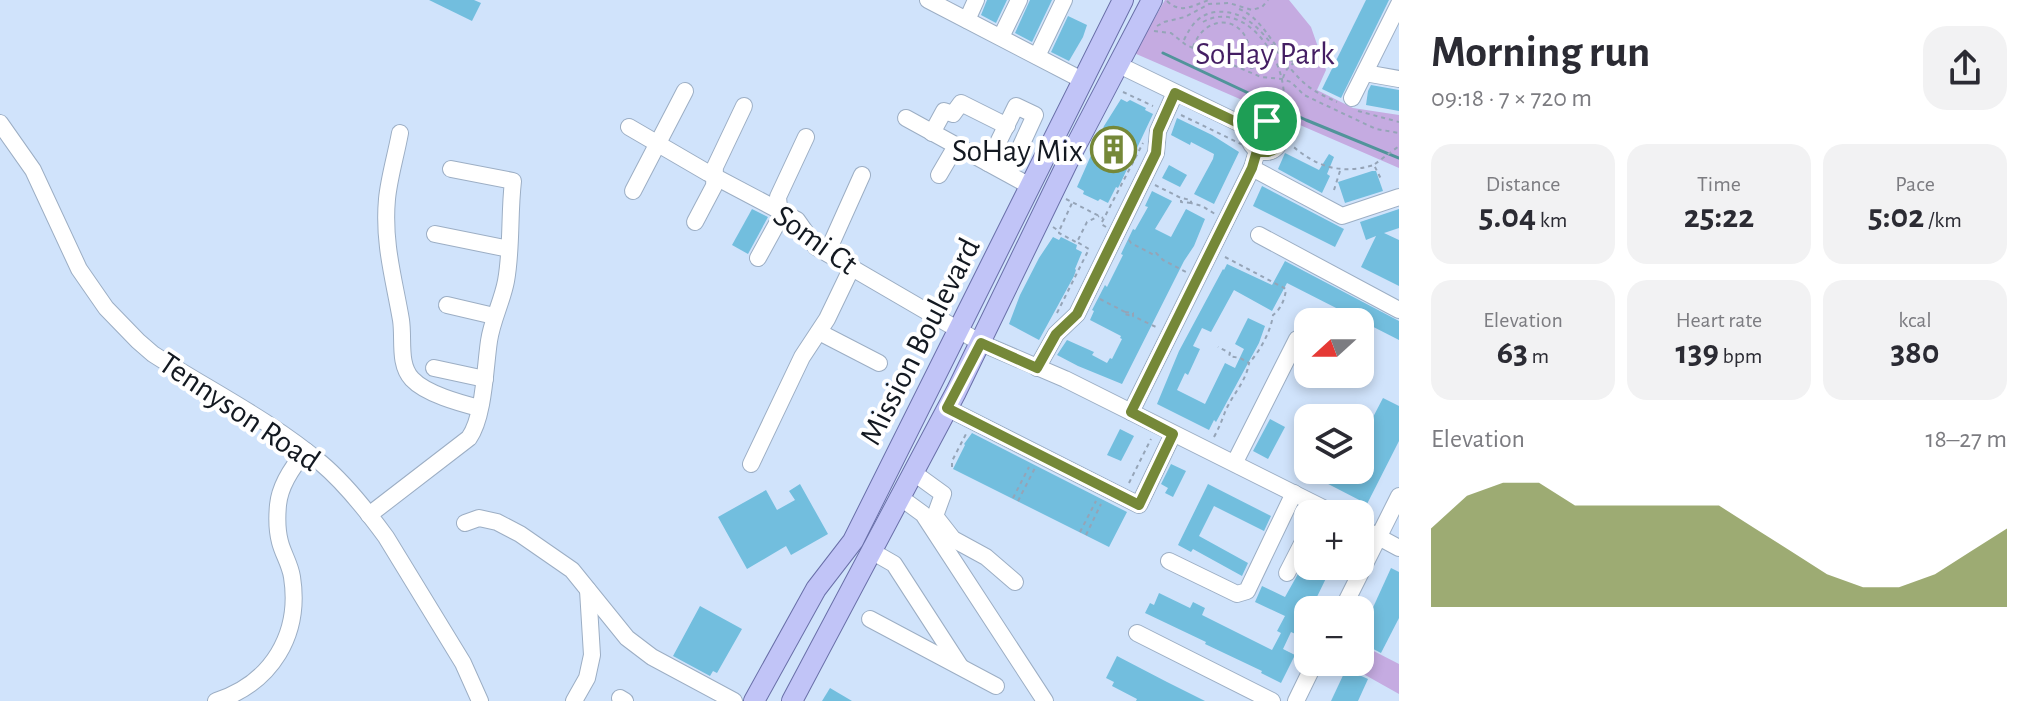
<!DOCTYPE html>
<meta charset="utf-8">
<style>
body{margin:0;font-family:"Alegreya Sans",sans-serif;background:#f2f2f3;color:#2b2b33;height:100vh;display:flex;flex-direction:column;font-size:30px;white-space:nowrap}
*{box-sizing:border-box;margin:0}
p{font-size:26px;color:#7c7c81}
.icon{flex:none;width:44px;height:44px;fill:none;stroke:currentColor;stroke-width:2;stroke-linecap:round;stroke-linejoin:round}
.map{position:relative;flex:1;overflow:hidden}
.drawer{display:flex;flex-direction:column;background:#fff;width:640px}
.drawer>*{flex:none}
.needle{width:52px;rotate:249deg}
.fabs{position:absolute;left:1294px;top:308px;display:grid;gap:16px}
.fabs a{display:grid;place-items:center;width:80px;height:80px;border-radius:16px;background:#fff;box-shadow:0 4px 12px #0003;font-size:40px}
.pin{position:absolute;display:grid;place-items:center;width:68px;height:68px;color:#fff;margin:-34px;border:4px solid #fff;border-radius:50%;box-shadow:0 2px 8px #0007}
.round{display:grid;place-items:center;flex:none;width:84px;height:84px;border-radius:24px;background:#f2f2f3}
.headline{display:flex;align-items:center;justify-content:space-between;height:136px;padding:0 32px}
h1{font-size:44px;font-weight:700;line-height:60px}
.metrics{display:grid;grid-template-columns:repeat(3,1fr);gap:12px;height:136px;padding:8px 32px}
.metrics div{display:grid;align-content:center;border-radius:20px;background:#f2f2f3;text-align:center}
.metrics b{font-size:34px;font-weight:700}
.metrics small{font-size:22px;font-weight:400}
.metrics p{font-size:22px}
.chart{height:224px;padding:16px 32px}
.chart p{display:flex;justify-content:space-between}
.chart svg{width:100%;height:144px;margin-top:8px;fill:#758838;opacity:.7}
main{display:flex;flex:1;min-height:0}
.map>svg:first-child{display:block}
.green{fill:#c5abe1}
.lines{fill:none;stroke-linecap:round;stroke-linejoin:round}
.stream{stroke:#51949a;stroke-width:3}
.building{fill:#72bede}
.minor-casing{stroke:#9caec4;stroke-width:18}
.major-casing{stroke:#696fa8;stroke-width:22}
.path{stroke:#95a4b7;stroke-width:2;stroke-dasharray:4 4;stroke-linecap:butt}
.minor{stroke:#fff;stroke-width:16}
.major{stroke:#c1c4f7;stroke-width:20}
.route-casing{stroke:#fff;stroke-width:16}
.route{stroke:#758838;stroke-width:10}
.labels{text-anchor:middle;stroke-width:8;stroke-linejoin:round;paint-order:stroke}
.park-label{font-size:32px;fill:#441e63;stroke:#fff}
.poi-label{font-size:32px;fill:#131921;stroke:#fff;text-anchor:end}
.street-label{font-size:32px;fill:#131921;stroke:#fff}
</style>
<main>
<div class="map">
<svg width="1399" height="701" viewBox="0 0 1399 701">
<rect width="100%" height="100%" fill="#d0e3fb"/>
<g class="green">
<path d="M1165 0H1289L1311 27 1326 70 1317 90 1353 108 1399 115V168L1134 53Z"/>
<path d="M1360 644 1399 664V694L1342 662H1360Z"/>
</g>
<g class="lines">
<path class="stream" d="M1163 53 1306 120 1399 158"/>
</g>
<g class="building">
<path d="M429 0H474L481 3 472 21Z"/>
<path d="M987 0H1007L996 23 981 15Z"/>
<path d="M1030 0H1052L1032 42 1015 33Z"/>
<path d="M1366 0H1389L1341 98 1322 89Z"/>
<path d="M1068 16 1087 25 1083 37 1069 61 1051 52Z"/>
<path d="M1371 85 1399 90V111L1366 105 1368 91Z"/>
<path d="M1121 99 1127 102 1130 100 1146 108 1145 110 1153 114 1121 182 1118 188 1116 187 1108 203 1100 199 1098 201 1083 194 1084 191 1077 187 1104 126Z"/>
<path d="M1177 118 1212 135 1239 152 1214 204 1194 194 1213 159 1214 154 1191 142 1190 145 1171 135Z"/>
<path d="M1285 153 1319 170 1329 154 1334 157 1327 174 1330 176 1322 193 1278 169Z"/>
<path d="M1169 165 1187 175 1180 187 1162 178Z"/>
<path d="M1372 171H1376L1383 191 1345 203 1338 182Z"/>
<path d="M1262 186 1344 229 1335 247 1253 206Z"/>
<path d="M1152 191 1172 201 1155 229 1171 237 1186 209 1205 219 1194 246 1184 261 1122 384 1078 366 1057 355 1067 340 1094 352 1092 355 1107 363 1110 358 1112 359 1122 339 1120 338 1121 336 1090 320 1094 311 1092 310 1105 285 1107 287 1123 255 1121 254 1133 229 1135 230 1148 207 1145 206Z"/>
<path d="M752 209 768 217 748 254 732 245Z"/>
<path d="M1399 209V228L1384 233 1399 240V286L1361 267 1376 236 1366 240 1360 222Z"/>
<path d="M1053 237 1059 240 1061 237 1077 245 1076 249 1082 252 1075 269 1076 270 1074 276 1039 340 1009 324 1020 295 1039 258Z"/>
<path d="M1285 261 1399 321V340L1287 283 1272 311 1234 290 1211 332 1202 328 1193 346 1200 349 1188 375 1185 373 1177 390 1205 404 1225 363 1235 368 1243 351 1244 349 1235 344 1248 318 1265 326 1259 343 1216 422 1214 420 1209 430 1157 404 1179 351 1223 269 1224 270 1227 264 1272 285Z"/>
<path d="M1383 398 1399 406V441L1367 504 1301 470H1360V442Z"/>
<path d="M1270 419 1285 427 1268 459 1253 451Z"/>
<path d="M1120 429 1134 436 1121 461 1107 455Z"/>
<path d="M972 433 1127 512 1109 547 953 469 965 445 964 444Z"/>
<path d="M1171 464 1186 471 1173 497 1165 493 1168 488 1161 484Z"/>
<path d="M800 484 828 534 791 555 786 546 747 569 718 517 766 490 777 510 795 500 789 491Z"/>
<path d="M1208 484 1271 516 1264 531 1214 506 1199 536 1248 563 1242 576 1193 549 1191 552 1178 545Z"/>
<path d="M1308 556V566H1332L1313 605 1308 603V624L1302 637 1291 632 1283 649 1295 655 1281 683 1261 673 1262 671 1205 644 1206 642 1145 613 1150 603 1154 605 1159 593 1190 608 1193 602 1205 608 1202 615 1272 650 1281 633 1277 631 1285 616 1255 602 1262 586 1285 597Z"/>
<path d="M1391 568 1399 572V618L1381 653 1360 642V636Z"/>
<path d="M700 606 742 629 717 673 713 671 710 676 673 656Z"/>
<path d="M1117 656 1167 682 1205 701H1136L1137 699 1112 686 1114 682 1106 678Z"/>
<path d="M1346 669 1368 679 1358 701H1331Z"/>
<path d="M830 688 852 701H822Z"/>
</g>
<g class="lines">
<defs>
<g id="minor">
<path d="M928 0 1084 81"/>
<path d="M967 20 976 0"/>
<path d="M1001 37 1019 0"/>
<path d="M1037 56 1064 0"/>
<path d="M1119 65 1251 129"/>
<path d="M1365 73 1399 79"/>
<path d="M1352 98 1399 4"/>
<path d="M906 118 988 163"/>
<circle cx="1265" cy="136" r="16"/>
<path d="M0 123 33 170 79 269 106 308 138 341 153 354C209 390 270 420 321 463 346 484 367 511 386 537L463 663 480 701"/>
<path d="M629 127 708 173 797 220 816 247 981 343 1065 379 1335 514"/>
<path d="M400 133C396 155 389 178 387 199 383 243 394 279 401 320 404 339 398 364 412 379 426 394 460 403 479 408"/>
<path d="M932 133 944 111 953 114 961 103 1007 126"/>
<path d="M1252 168 1342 216 1399 197"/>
<path d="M1008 174 1035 115 1016 106 988 163 1030 186"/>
<path d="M939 175 956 146"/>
<path d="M633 191 685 91"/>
<path d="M695 222 714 186 715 167 744 106"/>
<path d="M435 234 509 249"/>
<path d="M1259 235 1399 310"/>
<path d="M827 253 862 175"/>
<path d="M758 258 780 218 778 197 806 137"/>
<path d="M447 305 494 316"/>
<path d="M819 332 879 363"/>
<path d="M434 368 485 379"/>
<path d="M1037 368 1056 334 1077 314 1156 153 1158 131 1175 93"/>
<path d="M947 408 1139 505 1173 434"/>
<path d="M1131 412 1252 168 1257 151"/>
<path d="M1235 462 1297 339"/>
<path d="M751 464 802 357 827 319 852 267"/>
<path d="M914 473 943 494 935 516 953 539 986 557 1015 582"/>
<path d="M901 498 923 514 1045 701"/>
<path d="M369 515 469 438C484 417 485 368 489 341 492 320 502 302 506 281 512 248 509 215 513 181L451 169"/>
<path d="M465 523 479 518 497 522 520 534 572 570 627 638 652 657 734 701"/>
<path d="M1360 527 1399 548"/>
<path d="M873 552 894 564 960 666"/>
<path d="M1169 561 1237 594 1247 591 1294 493"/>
<path d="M1287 573 1308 532"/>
<path d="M1342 610 1399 496"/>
<path d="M870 619 996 686"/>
<path d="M1137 633 1272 701"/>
<path d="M620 698 625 701"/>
<path d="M216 701C272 683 301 634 292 577 290 564 283 554 280 542 277 531 277 516 278 505 280 484 293 466 306 451"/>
<path d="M574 701 587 678 592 655 588 590"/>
<path d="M1296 701 1315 662"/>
</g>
<g id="major">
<path d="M754 701 816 589 853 541 1123 0"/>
<path d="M792 701 956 392 1072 153 1152 0"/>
</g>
</defs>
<use href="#minor" class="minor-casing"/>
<use href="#major" class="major-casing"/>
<g class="path">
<path d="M1167 1C1182 15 1193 5 1209 0"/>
<path d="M1239 9C1266 20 1272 50 1294 62"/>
<path d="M1203 22C1240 1 1275 46 1282 80 1284 90 1285 101 1286 111 1287 120 1289 133 1287 142 1285 151 1277 155 1270 160"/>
<path d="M1157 26 1164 22 1185 17 1209 4 1229 3 1252 10 1262 7 1268 0"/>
<path d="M1154 31 1171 33 1186 45 1261 77 1282 79 1291 82 1304 95 1376 129 1399 133"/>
<path d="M1184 40C1191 25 1199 14 1216 12 1257 8 1274 54 1300 79 1310 90 1324 96 1337 102"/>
<path d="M1193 47C1206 11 1248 16 1250 54"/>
<circle cx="1251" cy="61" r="7"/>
<path d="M1283 78C1289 59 1300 65 1308 50"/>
<path d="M1123 92 1153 106"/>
<path d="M1358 111 1399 122"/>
<path d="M1181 115 1243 145"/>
<path d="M1288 142C1315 167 1340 175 1374 165L1381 179"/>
<path d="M1375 164 1399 146"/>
<path d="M1155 185 1181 198 1191 200V203L1202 206 1215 214"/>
<path d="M1334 190 1340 171"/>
<path d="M1066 199 1103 218"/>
<path d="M1181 200V202L1191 203"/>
<path d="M1053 227 1059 231V233L1076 242"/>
<path d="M1106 227 1101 224 1143 143"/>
<path d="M1060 229 1072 203"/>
<path d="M1129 240 1131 243 1154 255 1156 253 1163 260 1186 272"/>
<path d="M1225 257 1286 289C1285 299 1281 309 1273 315 1271 331 1260 351 1249 363"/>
<path d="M1100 299 1125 312 1124 314 1133 316"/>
<path d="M1125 312 1133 313V316L1156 327"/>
<path d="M1057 313 1089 249 1077 242 1087 222 1099 216"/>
<path d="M1214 437C1219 428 1222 420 1225 412 1232 395 1246 382 1249 363L1240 358 1229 356 1230 353 1218 347"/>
<path d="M952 467V461L966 434"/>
<path d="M1129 483 1151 439"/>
<path d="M1013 498 1029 467"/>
<path d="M1018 501 1035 468"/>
<path d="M1080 532 1096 501"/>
<path d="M1086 535 1101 504"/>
</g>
<use href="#minor" class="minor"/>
<use href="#major" class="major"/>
</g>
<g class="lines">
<defs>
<path id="route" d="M1175 93 1251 129 1259 121C1289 118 1287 159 1257 151L1252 168 1131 412 1173 434 1139 505 947 408 981 343 1037 368 1056 334 1077 314 1156 153 1158 131Z"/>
</defs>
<use href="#route" class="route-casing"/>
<use href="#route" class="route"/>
</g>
<defs>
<symbol id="building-ring" viewBox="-11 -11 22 22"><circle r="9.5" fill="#fff" stroke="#758838" stroke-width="1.5"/><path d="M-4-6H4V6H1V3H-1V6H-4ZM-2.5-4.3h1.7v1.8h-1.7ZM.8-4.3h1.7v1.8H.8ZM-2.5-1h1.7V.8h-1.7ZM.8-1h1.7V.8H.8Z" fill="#758838"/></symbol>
</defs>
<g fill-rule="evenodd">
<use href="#building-ring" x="1088" y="124" width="51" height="51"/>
</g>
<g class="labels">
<g class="park-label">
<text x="1265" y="64">SoHay Park</text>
</g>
<g class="poi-label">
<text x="1083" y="161">SoHay Mix</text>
</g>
<g class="street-label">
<text transform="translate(816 239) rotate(36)" y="11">Somi Ct</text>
<text transform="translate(919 341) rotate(-63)" y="11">Mission Boulevard</text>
<text transform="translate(240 411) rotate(34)" y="11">Tennyson Road</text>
</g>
</g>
</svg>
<div class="fabs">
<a><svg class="needle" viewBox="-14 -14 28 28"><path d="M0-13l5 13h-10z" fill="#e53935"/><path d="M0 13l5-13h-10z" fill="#7c7c81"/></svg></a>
<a><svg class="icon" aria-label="layers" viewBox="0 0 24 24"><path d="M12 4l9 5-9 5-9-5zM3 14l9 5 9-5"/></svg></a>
<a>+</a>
<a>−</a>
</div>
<div class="pin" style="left:1267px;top:121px;background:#1e9e55"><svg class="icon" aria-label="arrive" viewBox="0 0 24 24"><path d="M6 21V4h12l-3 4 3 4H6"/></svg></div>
</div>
<section class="drawer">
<div class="headline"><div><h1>Morning run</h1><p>09:18 · 7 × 720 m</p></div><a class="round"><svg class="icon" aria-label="share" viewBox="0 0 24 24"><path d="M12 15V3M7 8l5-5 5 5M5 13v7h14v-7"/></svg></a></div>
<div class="metrics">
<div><p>Distance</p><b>5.04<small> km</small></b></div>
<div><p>Time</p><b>25:22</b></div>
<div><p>Pace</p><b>5:02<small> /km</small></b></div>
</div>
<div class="metrics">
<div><p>Elevation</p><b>63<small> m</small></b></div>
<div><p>Heart rate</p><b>139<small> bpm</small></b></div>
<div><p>kcal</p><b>380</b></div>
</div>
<div class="chart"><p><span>Elevation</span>18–27 m</p>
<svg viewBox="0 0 160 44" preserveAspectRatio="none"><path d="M0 44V20L10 10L20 6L30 6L40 13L50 13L60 13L70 13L80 13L90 20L100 27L110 34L120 38L130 38L140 34L150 27L160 20V44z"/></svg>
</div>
</section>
</main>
